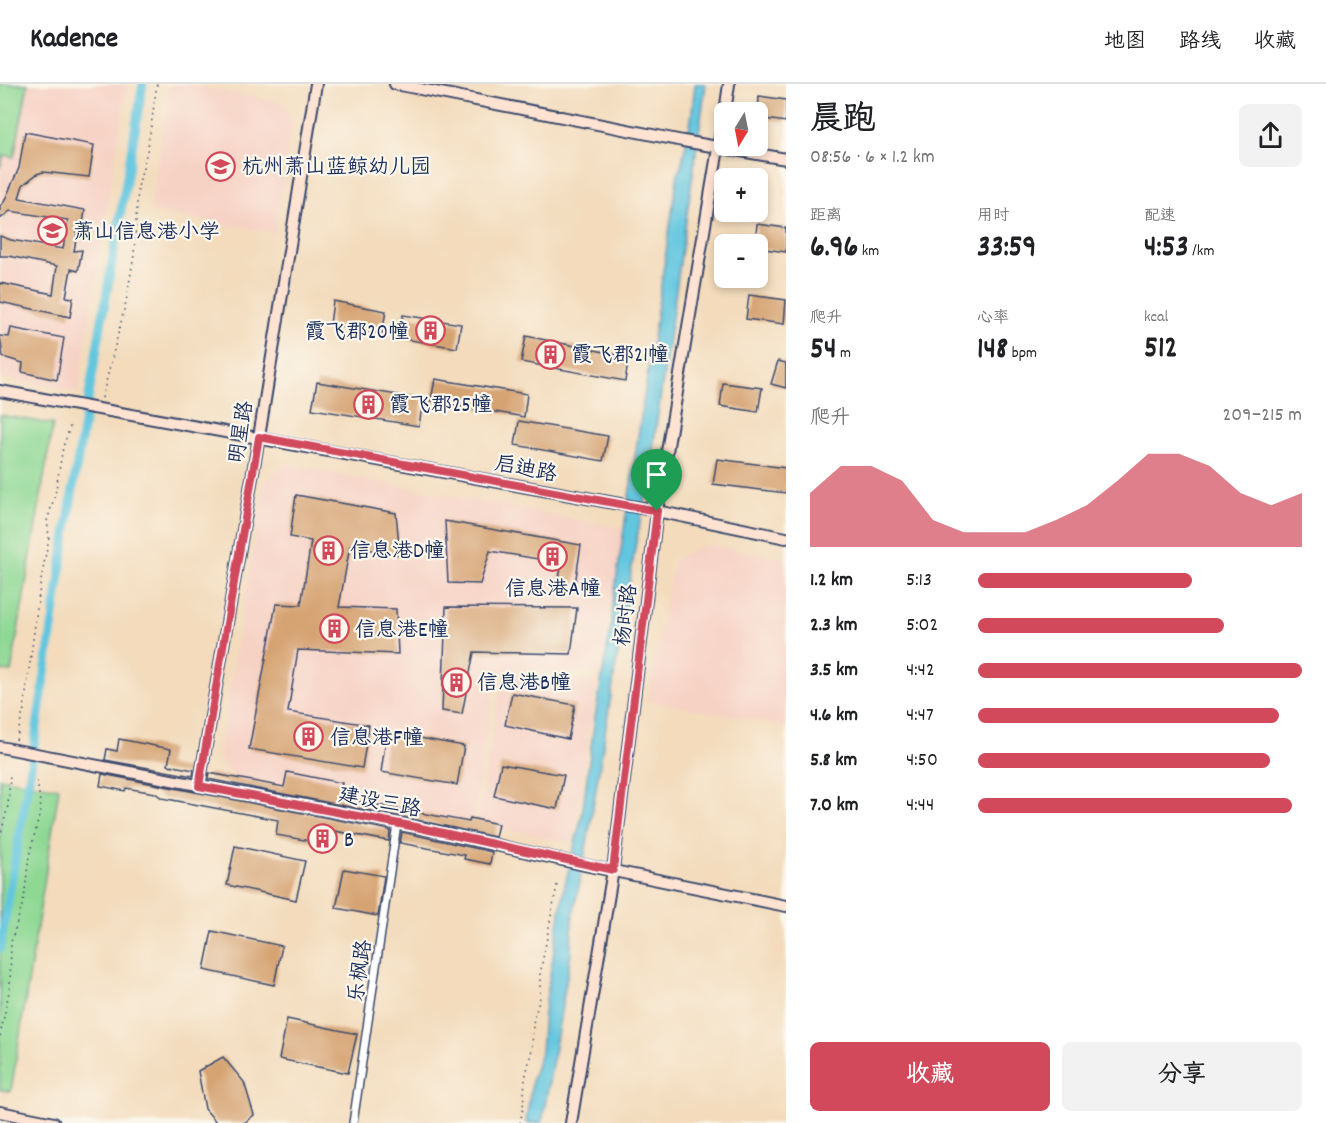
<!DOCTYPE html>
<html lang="zh">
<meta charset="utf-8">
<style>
body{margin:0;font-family:Dekko,"LXGW WenKai TC",sans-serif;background:#f2f2f2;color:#202124;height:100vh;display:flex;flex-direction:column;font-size:22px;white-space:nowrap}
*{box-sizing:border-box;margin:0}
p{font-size:20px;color:#757577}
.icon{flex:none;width:33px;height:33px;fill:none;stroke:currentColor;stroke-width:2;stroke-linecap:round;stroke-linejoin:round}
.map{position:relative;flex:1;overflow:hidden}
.side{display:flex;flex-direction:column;background:#fff;width:540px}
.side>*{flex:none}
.needle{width:39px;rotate:190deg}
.tools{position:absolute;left:714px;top:18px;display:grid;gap:12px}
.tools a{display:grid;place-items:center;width:54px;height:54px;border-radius:9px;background:#fff;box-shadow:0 3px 9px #0003;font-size:30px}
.pin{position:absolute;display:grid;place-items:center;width:51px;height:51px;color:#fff;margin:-62px -26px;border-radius:50% 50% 50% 0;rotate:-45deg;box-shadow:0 0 6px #0007}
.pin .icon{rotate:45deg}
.round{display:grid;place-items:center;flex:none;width:63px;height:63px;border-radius:9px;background:#f2f2f2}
.headline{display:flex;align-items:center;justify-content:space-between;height:102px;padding:0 24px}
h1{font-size:33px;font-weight:700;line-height:45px}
.figures{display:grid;grid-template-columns:repeat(3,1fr);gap:9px;height:102px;padding:6px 24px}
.figures div{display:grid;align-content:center}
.figures b{font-size:30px;font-weight:700}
.figures small{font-size:16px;font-weight:400}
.figures p{font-size:16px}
.chart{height:168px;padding:12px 24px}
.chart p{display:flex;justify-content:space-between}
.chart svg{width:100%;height:108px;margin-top:6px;fill:#d1495b;opacity:.7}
.primary-button{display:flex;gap:12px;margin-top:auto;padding:12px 24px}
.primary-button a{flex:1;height:69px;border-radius:9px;background:#d1495b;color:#fff;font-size:24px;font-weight:700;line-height:69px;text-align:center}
.primary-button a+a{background:#f2f2f2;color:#202124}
ul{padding:0 24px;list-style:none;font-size:20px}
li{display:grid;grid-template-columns:96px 72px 1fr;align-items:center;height:45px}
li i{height:15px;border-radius:8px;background:#d1495b}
header{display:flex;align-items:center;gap:36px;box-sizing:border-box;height:84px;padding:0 30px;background:#fff;border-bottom:2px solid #e0e0e0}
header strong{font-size:28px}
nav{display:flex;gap:33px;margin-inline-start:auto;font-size:21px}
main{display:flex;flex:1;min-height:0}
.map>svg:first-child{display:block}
.built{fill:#f6d2c4}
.green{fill:#8fd894;stroke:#558479;stroke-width:1.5}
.water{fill:#62c6df;stroke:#3e7a9e;stroke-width:1.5}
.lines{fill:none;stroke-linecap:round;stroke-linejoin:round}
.canal{stroke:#62c6df;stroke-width:9}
.building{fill:#d5a271}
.street-casing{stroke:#3b496c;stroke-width:10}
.secondary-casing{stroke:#3b496c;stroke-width:14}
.path{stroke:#3b496c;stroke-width:1.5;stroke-dasharray:1.5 4.5;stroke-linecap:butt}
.street{stroke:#fff;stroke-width:7}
.secondary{stroke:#fee3d2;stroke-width:10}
.route-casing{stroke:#fff;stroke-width:12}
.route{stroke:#d1495b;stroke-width:8}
.labels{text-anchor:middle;stroke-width:4.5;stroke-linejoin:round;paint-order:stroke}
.poi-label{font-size:21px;fill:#1b2f5e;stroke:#fbf7ec;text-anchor:start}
.street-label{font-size:21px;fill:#1b2f5e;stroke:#fbf7ec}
</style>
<header>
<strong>Kadence</strong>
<nav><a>地图</a><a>路线</a><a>收藏</a></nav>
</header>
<main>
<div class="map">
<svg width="786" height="1039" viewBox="0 0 786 1039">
<rect width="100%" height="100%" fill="#fbf7ec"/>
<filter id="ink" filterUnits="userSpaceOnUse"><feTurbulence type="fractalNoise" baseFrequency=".0167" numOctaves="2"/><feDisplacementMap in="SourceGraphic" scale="12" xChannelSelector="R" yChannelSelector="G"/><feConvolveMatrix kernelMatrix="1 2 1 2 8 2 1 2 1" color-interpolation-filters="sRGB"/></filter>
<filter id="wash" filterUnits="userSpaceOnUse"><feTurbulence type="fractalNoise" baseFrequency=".008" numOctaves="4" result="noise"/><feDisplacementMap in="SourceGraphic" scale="24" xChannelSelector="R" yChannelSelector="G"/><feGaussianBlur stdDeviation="1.35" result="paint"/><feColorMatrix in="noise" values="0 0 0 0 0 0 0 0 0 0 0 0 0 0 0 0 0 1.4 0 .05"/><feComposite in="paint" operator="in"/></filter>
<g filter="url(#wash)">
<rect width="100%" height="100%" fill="#f3dbbc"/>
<g class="built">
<path d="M0 0H127L78 308 0 294Z"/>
<path d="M170 0H189L283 19 292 38 275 149 150 127Z"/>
<path d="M286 380 622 444V460L599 589 510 584 496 593 472 741 235 697 218 673 265 396Z"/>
<path d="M705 460 786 475V642L647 616 674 475Z"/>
<path d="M514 589 597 598 572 758 477 741 501 599Z"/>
</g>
<g class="green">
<path d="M0 0H28L14 73 4 71 0 84Z"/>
<path d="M0 331 53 340 11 588 0 587Z"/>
<path d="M0 694 59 704 11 1007 0 1006Z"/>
</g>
<path class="water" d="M695 0H706L648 398 635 464 587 760 572 837 571 869 542 1039H526L532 996 541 968 544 928 564 805 582 731 595 633 612 537 613 518 678 89 681 83 691 36Z"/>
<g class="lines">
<path class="canal" d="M0 864 32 676 75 391 143 0"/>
</g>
<g id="blocks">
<g class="building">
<path d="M759 12 786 16V38L758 34Z"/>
<path d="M25 48 94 61 89 93 43 88 37 90 23 101 19 114 85 126 83 140 79 138 74 167 82 166 78 187 71 185 66 213 73 214 70 233 0 218V199L53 210 57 182 9 172H0V152L11 156 63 165 68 136 10 127 0 135V122L4 118 19 84Z"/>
<path d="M757 140 786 144V168L758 164V160H755Z"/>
<path d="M749 211 786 216 784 240 746 235Z"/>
<path d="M333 217 386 227 382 250 330 241Z"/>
<path d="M403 231 461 240 457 264 398 254Z"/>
<path d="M11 244 64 254 57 296 22 288 23 279 3 273 0 252 9 253Z"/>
<path d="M526 252 629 273 625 297 521 278Z"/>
<path d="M778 277 786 279V304L771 300Z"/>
<path d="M435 295 527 310 524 333 431 317Z"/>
<path d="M317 298 423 315 419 342 312 325Z"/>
<path d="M723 299 762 304 758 328 720 322Z"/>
<path d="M519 337 608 352 603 377 515 361Z"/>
<path d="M717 375 786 384V409L713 400Z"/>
<path d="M296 411 396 429 400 471 350 462 339 523 396 525 398 570 298 566 288 628 369 641 362 684 249 665 276 520 301 521 311 457 290 453Z"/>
<path d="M445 437 581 461 574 507 557 504 562 479 490 467 480 500 448 499Z"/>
<path d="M446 523 577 524 571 570 474 568 462 630 442 627Z"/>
<path d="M512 609 575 621 568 655 505 641Z"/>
<path d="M387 648 464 662 457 701 381 688Z"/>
<path d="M119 655 171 665 168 681 194 686 193 692 105 676 107 665 117 667Z"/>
<path d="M501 680 564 691 557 725 494 712Z"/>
<path d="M287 688 342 699 339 714 469 738 470 734 498 740 495 753 417 736 208 695 209 689 284 703Z"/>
<path d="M102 690 390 746 389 757 334 747 332 761 276 751 278 736 162 714 155 709 126 704 125 707 100 702Z"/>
<path d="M402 748 492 768 490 780 464 775 465 771 400 759Z"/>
<path d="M235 762 305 777 296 816 227 801Z"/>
<path d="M344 785 384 792 378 832 336 824Z"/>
<path d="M212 847 282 862 274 901 204 886Z"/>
<path d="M287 935 357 950 348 989 279 975Z"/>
<path d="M223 973 244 998 254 1031 244 1039H217L205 1025 198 987Z"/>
</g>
</g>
</g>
<g filter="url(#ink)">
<use href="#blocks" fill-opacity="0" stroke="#3b496c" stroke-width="1.5"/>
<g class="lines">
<defs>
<path id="street" d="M353 1039 397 740"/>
<g id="secondary">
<path d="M395 0 683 57 786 75"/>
<path d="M725 28 729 0"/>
<path d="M0 307 647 425 786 454"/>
<path d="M0 663 416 743 589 782 786 822"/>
<path d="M199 702 259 353 316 0"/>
<path d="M0 1028 54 1039"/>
<path d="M571 1039 613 786 657 427 724 29"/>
</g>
</defs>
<use href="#street" class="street-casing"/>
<use href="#secondary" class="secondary-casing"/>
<g class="path">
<path d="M102 314 126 218 134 171 138 103 148 63 157 0"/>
<path d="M16 656 24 625 40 502 49 453 47 437 55 411 63 363 71 340"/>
<path d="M0 753 8 722 10 691"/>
<path d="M0 952 10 903 11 858 24 815 29 772 41 725 37 696"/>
<path d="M520 1039 523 1024 525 995 532 965 533 939 540 913V890L557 801"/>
</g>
<use href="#street" class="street"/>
<use href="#secondary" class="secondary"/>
</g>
</g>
<g class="lines" filter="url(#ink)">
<defs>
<path id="route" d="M259 353 657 427 613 786 416 743 199 702Z"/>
</defs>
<use href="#route" class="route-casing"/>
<use href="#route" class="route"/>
</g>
<defs>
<symbol id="school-ring" viewBox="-11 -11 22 22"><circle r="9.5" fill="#fbf7ec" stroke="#d1495b" stroke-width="1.5"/><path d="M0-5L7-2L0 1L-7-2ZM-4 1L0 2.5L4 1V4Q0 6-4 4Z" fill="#d1495b"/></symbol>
<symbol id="building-ring" viewBox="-11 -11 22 22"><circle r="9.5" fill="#fbf7ec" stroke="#d1495b" stroke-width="1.5"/><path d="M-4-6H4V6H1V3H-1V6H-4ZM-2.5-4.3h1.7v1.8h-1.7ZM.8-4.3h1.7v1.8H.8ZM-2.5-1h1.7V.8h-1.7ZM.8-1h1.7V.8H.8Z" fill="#d1495b"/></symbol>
</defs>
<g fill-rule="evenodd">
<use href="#school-ring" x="204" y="66" width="33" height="33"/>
<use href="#school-ring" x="36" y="130" width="33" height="33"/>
<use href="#building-ring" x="414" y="230" width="33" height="33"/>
<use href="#building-ring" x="534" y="254" width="33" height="33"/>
<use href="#building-ring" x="352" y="304" width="33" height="33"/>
<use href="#building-ring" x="312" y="450" width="33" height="33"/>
<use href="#building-ring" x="536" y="456" width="33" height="33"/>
<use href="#building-ring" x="318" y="528" width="33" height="33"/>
<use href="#building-ring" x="440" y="582" width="33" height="33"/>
<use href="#building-ring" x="292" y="636" width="33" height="33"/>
<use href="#building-ring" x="306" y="738" width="33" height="33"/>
</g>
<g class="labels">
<g class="poi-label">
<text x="242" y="89">杭州萧山蓝鲸幼儿园</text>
<text x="73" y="154">萧山信息港小学</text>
<text x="409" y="254" text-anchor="end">霞飞郡20幢</text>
<text x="571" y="277">霞飞郡21幢</text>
<text x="389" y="327">霞飞郡25幢</text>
<text x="350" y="473">信息港D幢</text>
<text x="553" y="511" text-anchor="middle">信息港A幢</text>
<text x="355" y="552">信息港E幢</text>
<text x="477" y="605">信息港B幢</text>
<text x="330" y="660">信息港F幢</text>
<text x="344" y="762">B</text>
</g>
<g class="street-label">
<text transform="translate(240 348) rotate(-81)" y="7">明星路</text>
<text transform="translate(526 384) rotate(11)" y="7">启迪路</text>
<text transform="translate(625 531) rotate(-83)" y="7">杨时路</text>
<text transform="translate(380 717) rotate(11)" y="7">建设三路</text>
<text transform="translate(359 887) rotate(-82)" y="7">乐枫路</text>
</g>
</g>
</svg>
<div class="tools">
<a><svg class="needle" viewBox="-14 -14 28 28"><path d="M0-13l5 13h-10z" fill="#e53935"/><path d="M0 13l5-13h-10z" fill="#757577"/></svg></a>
<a>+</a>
<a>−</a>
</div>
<div class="pin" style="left:657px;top:427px;background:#1e9e55"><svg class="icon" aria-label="arrive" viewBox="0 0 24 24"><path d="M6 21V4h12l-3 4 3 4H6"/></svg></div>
</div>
<section class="side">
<div class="headline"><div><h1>晨跑</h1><p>08:56 · 6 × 1.2 km</p></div><a class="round"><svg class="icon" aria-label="share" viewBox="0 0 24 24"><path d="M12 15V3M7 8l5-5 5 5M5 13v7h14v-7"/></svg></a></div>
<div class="figures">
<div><p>距离</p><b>6.96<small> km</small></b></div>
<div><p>用时</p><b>33:59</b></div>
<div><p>配速</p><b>4:53<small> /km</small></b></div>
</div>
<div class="figures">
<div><p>爬升</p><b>54<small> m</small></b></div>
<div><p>心率</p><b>148<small> bpm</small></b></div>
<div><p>kcal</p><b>512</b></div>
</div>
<div class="chart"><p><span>爬升</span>209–215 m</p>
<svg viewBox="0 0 160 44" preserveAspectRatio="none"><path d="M0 44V22L10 11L20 11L30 17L40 33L50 38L60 38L70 38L80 33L90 27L100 17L110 6L120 6L130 11L140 22L150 27L160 22V44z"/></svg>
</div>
<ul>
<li><b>1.2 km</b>5:13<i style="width:66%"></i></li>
<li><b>2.3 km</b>5:02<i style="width:76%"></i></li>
<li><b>3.5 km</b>4:42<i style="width:100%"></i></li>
<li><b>4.6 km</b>4:47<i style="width:93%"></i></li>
<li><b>5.8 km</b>4:50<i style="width:90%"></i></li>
<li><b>7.0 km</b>4:44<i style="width:97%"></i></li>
</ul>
<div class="primary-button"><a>收藏</a><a>分享</a></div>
</section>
</main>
